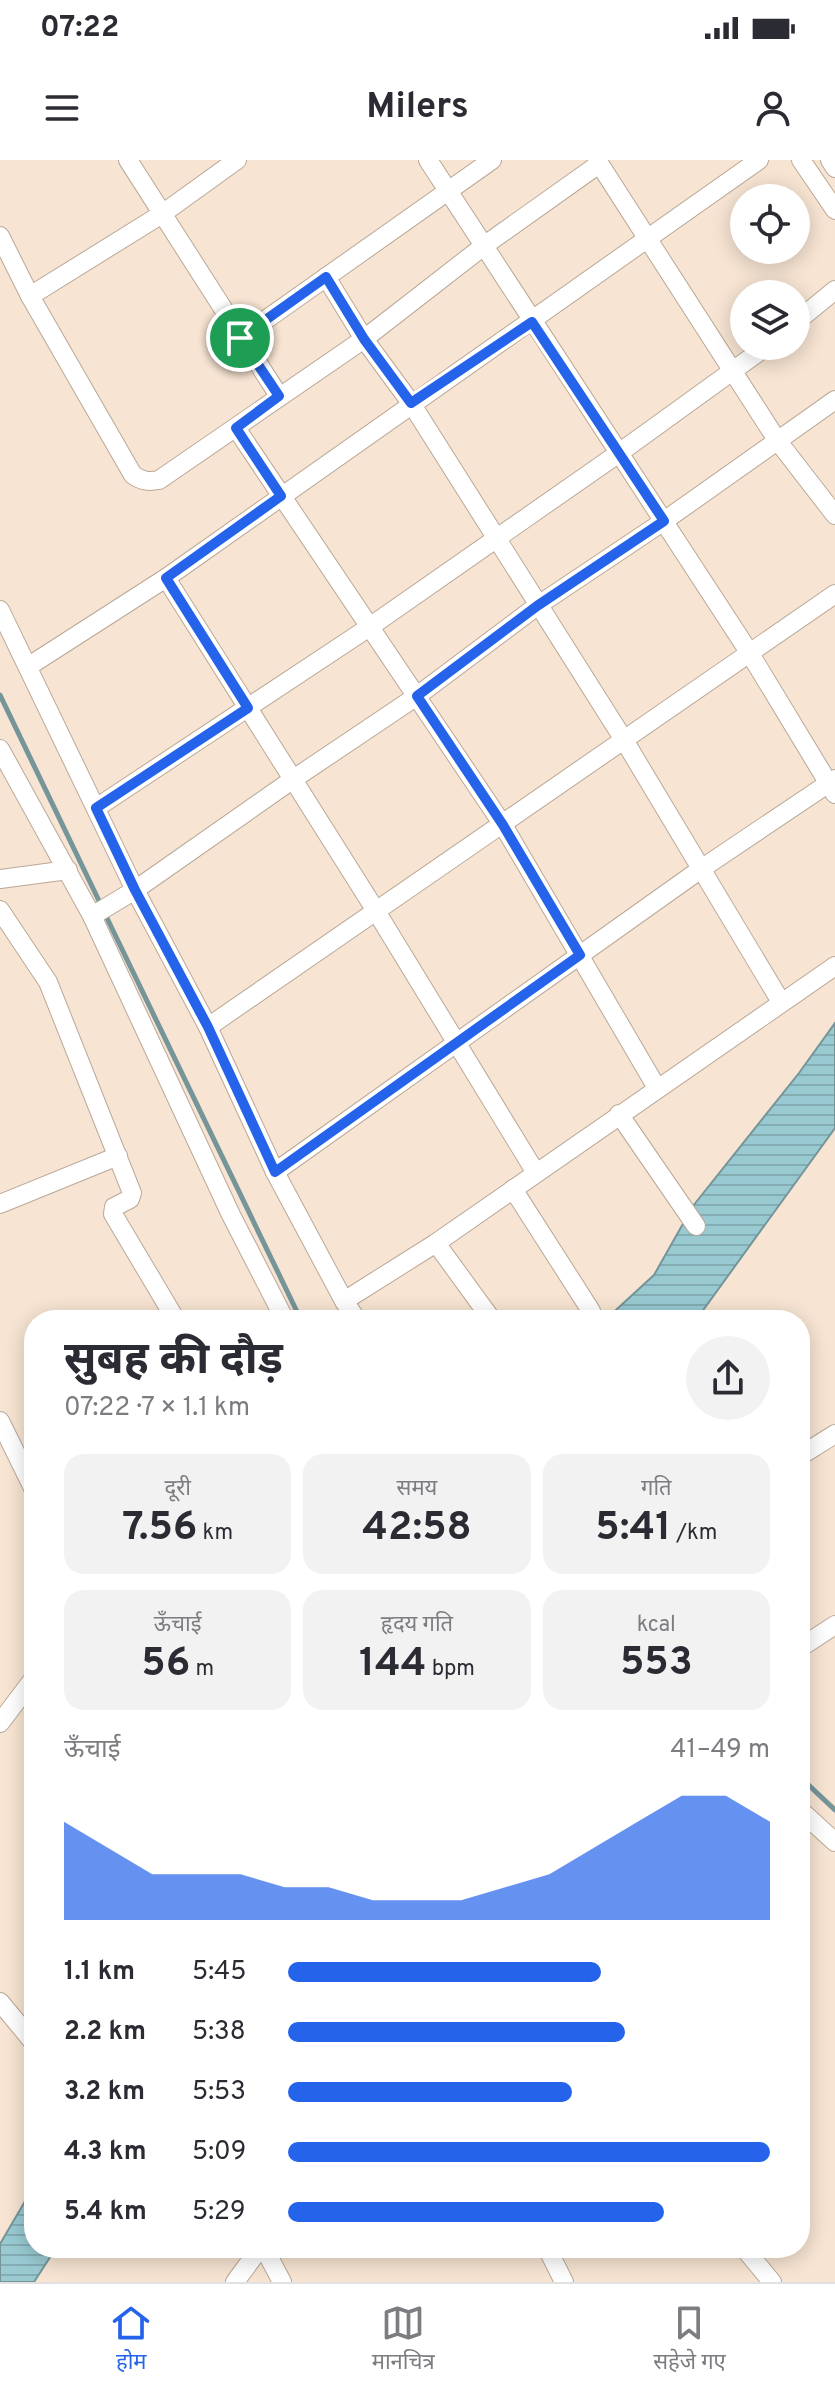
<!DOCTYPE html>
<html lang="hi">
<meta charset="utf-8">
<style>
body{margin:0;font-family:Overpass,"Noto Sans Devanagari",sans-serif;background:#f2f2f3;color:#2b2b33;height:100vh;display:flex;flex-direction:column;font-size:30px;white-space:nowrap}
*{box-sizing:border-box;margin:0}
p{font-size:26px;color:#7c7c81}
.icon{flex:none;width:44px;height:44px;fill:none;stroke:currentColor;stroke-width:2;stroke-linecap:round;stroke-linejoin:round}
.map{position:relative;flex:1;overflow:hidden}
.drawer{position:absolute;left:24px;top:1150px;width:786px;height:948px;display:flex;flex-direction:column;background:#fff;border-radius:32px;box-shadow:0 4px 20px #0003}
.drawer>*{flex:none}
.fabs{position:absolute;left:730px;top:24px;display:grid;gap:16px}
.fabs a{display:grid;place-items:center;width:80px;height:80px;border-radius:50%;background:#fff;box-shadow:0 4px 20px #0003;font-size:40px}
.pin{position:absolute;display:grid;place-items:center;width:68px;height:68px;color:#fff;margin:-34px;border:4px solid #fff;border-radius:50%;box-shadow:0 2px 8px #0007}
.round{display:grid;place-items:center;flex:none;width:84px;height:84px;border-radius:42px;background:#f2f2f3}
.head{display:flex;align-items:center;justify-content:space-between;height:136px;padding:0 40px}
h1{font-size:44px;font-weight:700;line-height:60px}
.stats{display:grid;grid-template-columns:repeat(3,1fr);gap:12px;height:136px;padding:8px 40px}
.stats div{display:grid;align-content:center;border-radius:20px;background:#f2f2f3;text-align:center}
.stats b{font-size:40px;font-weight:700}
.stats small{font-size:22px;font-weight:400}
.stats p{font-size:22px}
.chart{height:224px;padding:16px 40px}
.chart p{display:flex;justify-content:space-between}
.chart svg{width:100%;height:144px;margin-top:8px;fill:#2563eb;opacity:.7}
ul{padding:0 40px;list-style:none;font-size:26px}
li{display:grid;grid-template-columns:128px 96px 1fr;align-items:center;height:60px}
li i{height:20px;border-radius:10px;background:#2563eb}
.status{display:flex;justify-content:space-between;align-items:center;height:56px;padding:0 40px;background:#fff;direction:ltr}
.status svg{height:22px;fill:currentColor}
header{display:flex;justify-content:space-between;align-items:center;height:104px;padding:0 40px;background:#fff;font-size:36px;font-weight:700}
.tabs{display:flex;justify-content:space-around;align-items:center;height:112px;border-top:2px solid #e1e1e2;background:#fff;font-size:22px;color:#7c7c81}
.tabs a{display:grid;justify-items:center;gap:4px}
.tabs .current{color:#2563eb}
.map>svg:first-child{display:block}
.water{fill:url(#water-rules);stroke:#759599;stroke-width:2}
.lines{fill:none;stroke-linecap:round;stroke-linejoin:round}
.stream{stroke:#759599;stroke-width:5}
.street-casing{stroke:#baa897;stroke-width:20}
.street{stroke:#fff;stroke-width:18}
.route-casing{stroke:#fff;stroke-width:16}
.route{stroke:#2563eb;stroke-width:10}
</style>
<div class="status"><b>07:22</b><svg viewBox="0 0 49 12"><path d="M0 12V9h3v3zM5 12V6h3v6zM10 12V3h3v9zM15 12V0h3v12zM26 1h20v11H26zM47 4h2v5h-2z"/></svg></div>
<header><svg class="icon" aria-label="menu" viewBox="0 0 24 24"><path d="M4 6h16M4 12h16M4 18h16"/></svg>Milers<svg class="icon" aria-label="person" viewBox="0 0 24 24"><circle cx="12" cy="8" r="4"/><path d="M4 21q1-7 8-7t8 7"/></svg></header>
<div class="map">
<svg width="835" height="2122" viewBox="0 0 835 2122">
<defs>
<pattern id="water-rules" width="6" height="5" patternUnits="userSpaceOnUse" patternTransform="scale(2)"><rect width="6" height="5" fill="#99cad2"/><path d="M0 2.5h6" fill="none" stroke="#84adb3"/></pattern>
</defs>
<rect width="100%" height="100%" fill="#f7e4d2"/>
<g class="water">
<path d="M835 863V968L696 1160H605L654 1115 693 1046 799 913Z"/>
<path d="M34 2026V2088H56L34 2122H0V2084Z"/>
</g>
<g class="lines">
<g class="stream">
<path d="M0 535 101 745"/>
<path d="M105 754 301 1160"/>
<path d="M800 1617 835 1650"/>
</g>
<defs>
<g id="street">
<path d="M128 0 279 236"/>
<path d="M428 0 749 492 835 634"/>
<path d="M597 0 777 280 835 355"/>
<path d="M801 0 835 50"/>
<path d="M830 0 835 8"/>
<path d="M0 76 30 136 133 315C142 321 148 322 159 320L364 179 485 85 599 4"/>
<path d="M326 117 364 179 411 243 624 580 781 842"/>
<path d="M30 136 162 54 237 0"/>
<path d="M796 162 835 130"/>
<path d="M240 178 492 0"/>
<path d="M236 268 503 665 657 928"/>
<path d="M166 418 376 751 536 1013"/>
<path d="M0 450 135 730 208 867 275 1012 344 1141 357 1160"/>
<path d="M29 506 166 418 759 0"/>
<path d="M0 589 92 756 231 1055 285 1160"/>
<path d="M96 648 371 466 619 293 767 186"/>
<path d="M0 719 68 710"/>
<path d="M0 750 48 822 132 1033 130 1039 114 1047 113 1054 176 1160"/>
<path d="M92 756 135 730 292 620 417 536 537 446 664 361 835 240"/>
<path d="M208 867 835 434"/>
<path d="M619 954 696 1066"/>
<path d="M275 1012 701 709 835 619"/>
<path d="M513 1029 591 1151"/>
<path d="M0 1044 118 996"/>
<path d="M436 1083 492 1160"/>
<path d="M344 1141 436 1083 835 806"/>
<path d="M0 1261 34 1330"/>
<path d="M800 1296 835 1274"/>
<path d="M800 1488 835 1465"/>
<path d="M0 1563 34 1518"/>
<path d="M800 1650 835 1682"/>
<path d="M0 1842 34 1883"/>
<path d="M264 2088 282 2122"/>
<path d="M547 2088 564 2122"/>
<path d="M744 2088 772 2122"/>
<path d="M235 2122 260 2088"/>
</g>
</defs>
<use href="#street" class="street-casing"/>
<use href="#street" class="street"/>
</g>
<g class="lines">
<defs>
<path id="route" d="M326 117 364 179 411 243 532 162 664 361 537 446 417 536 503 665 580 795 275 1012 208 867 135 730 96 648 248 548 166 418 281 336 236 268 279 236 240 178Z"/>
</defs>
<use href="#route" class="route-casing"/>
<use href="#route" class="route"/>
</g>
</svg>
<div class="fabs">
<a><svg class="icon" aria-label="locate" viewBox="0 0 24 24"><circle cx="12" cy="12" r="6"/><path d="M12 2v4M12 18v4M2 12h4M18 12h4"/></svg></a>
<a><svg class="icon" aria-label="layers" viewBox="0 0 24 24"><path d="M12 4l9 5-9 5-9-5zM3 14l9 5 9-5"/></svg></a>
</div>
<div class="pin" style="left:240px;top:178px;background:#1e9e55"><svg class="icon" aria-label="arrive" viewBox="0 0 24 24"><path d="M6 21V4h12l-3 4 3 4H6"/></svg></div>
<section class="drawer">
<div class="head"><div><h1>सुबह की दौड़</h1><p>07:22 · 7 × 1.1 km</p></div><a class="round"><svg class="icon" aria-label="share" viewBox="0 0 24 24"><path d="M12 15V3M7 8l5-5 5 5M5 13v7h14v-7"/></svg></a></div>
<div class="stats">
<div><p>दूरी</p><b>7.56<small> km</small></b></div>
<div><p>समय</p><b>42:58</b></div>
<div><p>गति</p><b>5:41<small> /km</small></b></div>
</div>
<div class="stats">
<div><p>ऊँचाई</p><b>56<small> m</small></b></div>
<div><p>हृदय गति</p><b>144<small> bpm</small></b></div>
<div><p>kcal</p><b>553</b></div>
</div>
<div class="chart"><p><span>ऊँचाई</span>41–49 m</p>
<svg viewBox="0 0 160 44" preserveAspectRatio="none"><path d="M0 44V14L10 22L20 30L30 30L40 30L50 34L60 34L70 38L80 38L90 38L100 34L110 30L120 22L130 14L140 6L150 6L160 14V44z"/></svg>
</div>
<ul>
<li><b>1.1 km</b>5:45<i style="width:65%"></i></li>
<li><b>2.2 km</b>5:38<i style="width:70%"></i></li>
<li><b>3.2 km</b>5:53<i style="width:59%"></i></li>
<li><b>4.3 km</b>5:09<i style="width:100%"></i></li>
<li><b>5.4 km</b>5:29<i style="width:78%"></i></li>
</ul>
</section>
</div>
<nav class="tabs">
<a class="current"><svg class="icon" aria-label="home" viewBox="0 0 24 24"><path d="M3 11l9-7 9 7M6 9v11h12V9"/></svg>होम</a>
<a><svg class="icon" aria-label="map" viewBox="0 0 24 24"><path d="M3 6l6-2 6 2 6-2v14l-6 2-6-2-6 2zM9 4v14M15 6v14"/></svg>मानचित्र</a>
<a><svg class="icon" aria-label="saved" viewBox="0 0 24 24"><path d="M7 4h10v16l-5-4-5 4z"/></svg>सहेजे गए</a>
</nav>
